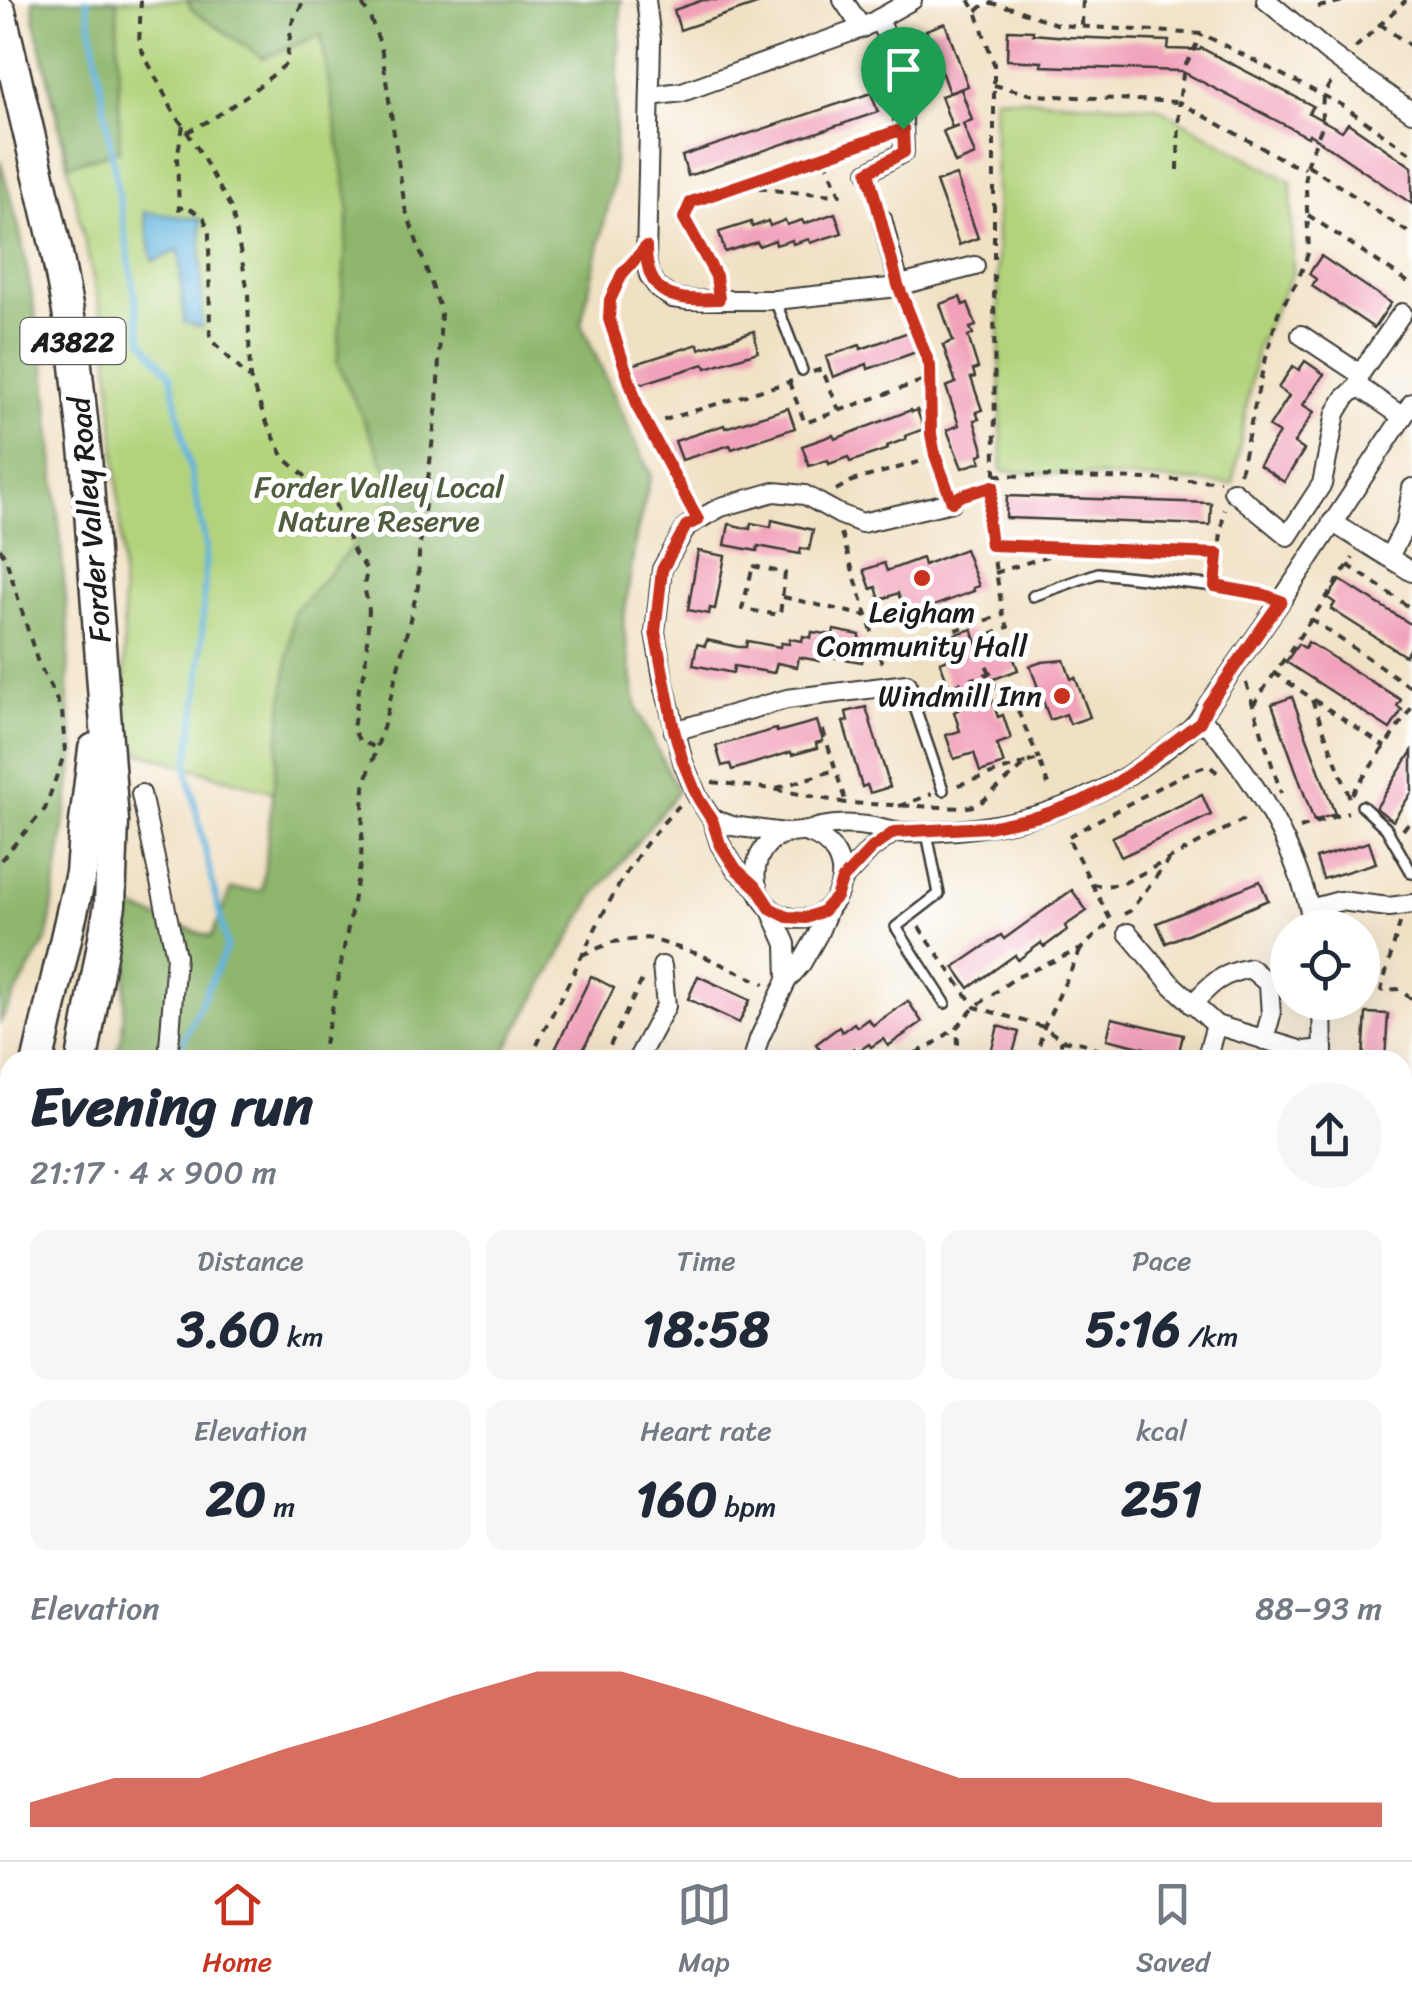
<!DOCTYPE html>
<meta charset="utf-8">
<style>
body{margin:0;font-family:Sriracha,sans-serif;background:#f6f6f7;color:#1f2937;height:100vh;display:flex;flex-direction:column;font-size:38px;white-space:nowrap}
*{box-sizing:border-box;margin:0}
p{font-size:32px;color:#747a83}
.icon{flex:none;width:55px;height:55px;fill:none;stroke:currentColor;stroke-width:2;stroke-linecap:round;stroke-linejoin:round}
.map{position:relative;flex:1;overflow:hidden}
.drawer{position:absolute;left:0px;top:1050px;width:1412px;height:810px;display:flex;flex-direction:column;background:#fff;border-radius:30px 30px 0 0;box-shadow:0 10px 40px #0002}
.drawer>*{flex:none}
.controls{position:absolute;left:1270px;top:910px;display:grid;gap:20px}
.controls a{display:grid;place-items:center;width:110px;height:110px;border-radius:50%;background:#fff;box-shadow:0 10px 40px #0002;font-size:50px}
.pin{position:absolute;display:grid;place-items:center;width:85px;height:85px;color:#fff;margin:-102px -42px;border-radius:50% 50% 50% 0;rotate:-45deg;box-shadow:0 0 10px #0007}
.pin .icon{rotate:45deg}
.round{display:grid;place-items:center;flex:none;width:105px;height:105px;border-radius:52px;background:#f6f6f7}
.headline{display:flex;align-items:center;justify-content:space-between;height:170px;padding:0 30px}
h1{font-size:55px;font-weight:700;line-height:75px}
.stats{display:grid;grid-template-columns:repeat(3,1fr);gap:15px;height:170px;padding:10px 30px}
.stats div{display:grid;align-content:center;border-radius:20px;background:#f6f6f7;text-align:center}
.stats b{font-size:50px;font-weight:700}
.stats small{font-size:28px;font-weight:400}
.stats p{font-size:28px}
.chart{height:280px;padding:20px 30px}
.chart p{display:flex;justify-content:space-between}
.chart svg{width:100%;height:180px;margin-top:10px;fill:#c8321e;opacity:.7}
.tabs{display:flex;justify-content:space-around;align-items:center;height:140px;border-top:2px solid #e0e1e3;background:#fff;font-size:28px;color:#747a83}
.tabs a{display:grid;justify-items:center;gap:5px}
.tabs .selected{color:#c8321e}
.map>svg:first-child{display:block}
.green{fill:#b2d37c;stroke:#67784c;stroke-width:2.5}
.forest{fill:#8db56c;stroke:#546844;stroke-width:2.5}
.water{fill:#62b4dd;stroke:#3f687c;stroke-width:2.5}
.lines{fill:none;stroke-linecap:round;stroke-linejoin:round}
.stream{stroke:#62b4dd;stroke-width:6}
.building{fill:#f1a1ba}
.service-casing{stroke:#3c3a35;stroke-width:14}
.minor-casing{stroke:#3c3a35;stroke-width:22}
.primary-casing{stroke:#3c3a35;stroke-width:35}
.path{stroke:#3c3a35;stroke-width:4;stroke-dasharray:8 8;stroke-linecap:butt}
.service{stroke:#fff;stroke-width:9}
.minor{stroke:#fff;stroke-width:18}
.primary{stroke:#fff;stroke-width:30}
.minor-bridge-casing{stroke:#3c3a35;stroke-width:22;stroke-linecap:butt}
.minor-bridge{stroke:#fff;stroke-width:18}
.route-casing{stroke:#fff;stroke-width:20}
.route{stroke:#c8321e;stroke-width:12}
.poi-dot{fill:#c8321e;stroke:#fff;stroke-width:4}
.labels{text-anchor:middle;stroke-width:10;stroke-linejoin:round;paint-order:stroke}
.shield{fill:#fff;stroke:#606060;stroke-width:2.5}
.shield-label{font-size:28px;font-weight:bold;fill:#1c1c1c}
.park-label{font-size:30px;fill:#505c3e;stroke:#fff}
.street-label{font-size:30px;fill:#1c1c1c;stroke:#fff}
.poi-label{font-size:30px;fill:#1c1c1c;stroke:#fff}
</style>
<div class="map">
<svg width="1412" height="1860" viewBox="0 0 1412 1860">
<rect width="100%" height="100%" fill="#fff"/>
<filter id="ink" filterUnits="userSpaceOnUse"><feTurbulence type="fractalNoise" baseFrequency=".01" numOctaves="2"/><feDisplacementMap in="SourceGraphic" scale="20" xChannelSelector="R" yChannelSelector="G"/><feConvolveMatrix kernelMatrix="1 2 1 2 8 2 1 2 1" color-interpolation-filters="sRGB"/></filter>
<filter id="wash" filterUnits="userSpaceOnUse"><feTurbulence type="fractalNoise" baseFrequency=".0048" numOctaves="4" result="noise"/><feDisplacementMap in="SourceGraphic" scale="40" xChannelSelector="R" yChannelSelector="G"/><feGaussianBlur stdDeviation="2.25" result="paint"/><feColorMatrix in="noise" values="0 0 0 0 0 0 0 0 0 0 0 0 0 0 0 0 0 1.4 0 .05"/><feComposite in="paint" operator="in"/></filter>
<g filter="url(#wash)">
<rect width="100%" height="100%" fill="#f1e1c4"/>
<g class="green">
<path d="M33 0H621L613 184 581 324 651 475 636 536 623 624 637 709 678 791 594 896 506 1049 507 1060H114L122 1037 131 908 212 937 231 889 262 891 273 792 127 749 121 537 108 345 34 17Z"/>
<path d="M994 97 1157 107 1291 182 1293 272 1257 348 1233 484 1002 471Z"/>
<path d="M173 1850H684L688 1853 690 1850H754L779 1860H172Z"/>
</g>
<g class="forest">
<path d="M33 0H117L120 150 69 165 34 17Z"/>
<path d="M187 0H621L613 184 581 324 651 475 636 536 623 624 637 709 678 791 594 896 506 1049 507 1060H114L122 1037 131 908 211 938 231 889 262 891 293 614 398 494 337 363 349 206 321 35 263 58 192 10Z"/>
<path d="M0 160 20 231 45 367 69 636 68 700 75 753 48 937 0 1022Z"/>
<path d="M1412 1196V1860H1200L1218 1850H1402V1229Z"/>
<path d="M10 1308V1850H114L112 1860H0V1329Z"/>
</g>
<path class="water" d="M144 212 201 219 202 327 184 322 179 250 153 262Z"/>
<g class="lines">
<g class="stream">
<path d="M87 0 142 339 171 376 206 546 200 682 187 769 227 947 182 1043"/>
<path d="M0 1435 10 1415"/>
</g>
</g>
<g id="blocks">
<g class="building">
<path d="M703 0H759L760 3 680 30 674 10Z"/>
<path d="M945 23 968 86 949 93 926 30Z"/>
<path d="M1008 30 1033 31V34L1066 37 1169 41 1168 49 1200 50 1201 48 1313 106 1309 113 1342 131 1348 123 1412 167V204L1309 134 1308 137 1181 71 1041 66 1042 62 1007 60Z"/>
<path d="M961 89 972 120 963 124 975 155 955 163 943 131 959 125 952 127 941 96Z"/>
<path d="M871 93 878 112 688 176 682 156Z"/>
<path d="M956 175 978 238 959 245 936 182Z"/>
<path d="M835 213 842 233 810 243 809 239 793 244 792 240 776 245 775 240 759 246 757 242 725 252 719 232 751 222 752 227 768 221 770 226 785 220 787 225 802 220 804 224Z"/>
<path d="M1321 256 1391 303 1374 328 1312 286 1316 279 1309 274Z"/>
<path d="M960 297 963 305 968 303 976 326 970 328 973 334 968 336 978 368 973 370 975 377 971 378 982 410 976 412 979 419 974 420 984 453 979 455 981 462 962 468 947 430 959 425 946 387 956 383 943 345 953 341 940 304Z"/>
<path d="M914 330 922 350 868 369 867 364 833 377 826 357 860 345 861 349Z"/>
<path d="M754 331 758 352 706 368 704 364 635 386 629 366 698 344 699 349Z"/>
<path d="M1305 361 1324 374 1303 405 1314 412 1294 443 1304 450 1284 482 1259 465 1279 433 1269 427 1289 396 1278 388 1293 366 1299 370Z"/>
<path d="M788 408 795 428 732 449 730 445 682 460 675 441 724 425 725 428Z"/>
<path d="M911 410 912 412 917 410 924 429 905 436 906 439 887 446 888 449 850 462 848 457 829 464 828 460 809 466 802 446 833 435 835 439Z"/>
<path d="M1007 496 1211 503 1210 525 1006 518Z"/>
<path d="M772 520 813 530 809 550 801 548 800 554 758 546 757 551 725 545 729 524 750 529 751 523 771 527Z"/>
<path d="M965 549 979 586 973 588 974 591 907 616 898 593 880 600 876 587 871 589 864 570 884 563 887 571 922 558 924 565Z"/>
<path d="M698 551 725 556 715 609 710 608 709 614 688 610Z"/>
<path d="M1340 580 1412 625V645L1405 656 1331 609 1335 603 1328 598Z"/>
<path d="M972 629 981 655 1009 645 1018 670 986 682 998 717 1003 715 1011 739 997 744 1004 764 980 772 974 753 954 759 946 735 960 731 954 712 958 710 940 662 954 657 947 637Z"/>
<path d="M834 630 860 635 859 640 866 642 862 662 821 655 820 661 799 657 797 667 777 663 774 673 734 666 733 673 693 665 697 644 705 646 707 640 738 647H746L747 641 780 647 781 643 789 644 790 639 802 641 803 636 811 638 812 632 833 635Z"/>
<path d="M1308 642 1401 700 1397 706 1402 710 1390 729 1286 662 1298 644 1305 648Z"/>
<path d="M1064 660 1071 679 1075 677 1090 717 1070 724 1066 714 1050 720 1030 666 1042 662Z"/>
<path d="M1292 697 1335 814 1314 821 1272 704Z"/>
<path d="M866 707 890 787 870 793 867 785 862 787 843 722 848 721 846 712Z"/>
<path d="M817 721 823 741 816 743 817 748 792 755 791 752 732 770 730 764 722 766 716 746 776 729 777 732Z"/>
<path d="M1412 751V792L1393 821 1376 808Z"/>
<path d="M1202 795 1211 815 1121 857 1112 837Z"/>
<path d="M1369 842 1376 863 1323 879 1316 858Z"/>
<path d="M1260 881 1268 900 1166 943 1157 923Z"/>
<path d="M1072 890 1087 911 1065 926 1067 930 1044 947 1041 943 1018 960 1015 955 969 988 954 967 1001 935 1004 939Z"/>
<path d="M591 976 614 988 578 1060H550Z"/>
<path d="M698 976 750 1000 739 1023 688 999Z"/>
<path d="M908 1001 922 1022 888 1046 883 1039 871 1047 869 1044 857 1052 854 1048 842 1056 840 1052 827 1060 816 1044 839 1027 842 1032 854 1023 857 1027 868 1019 873 1025Z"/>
<path d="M1366 1013 1388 1014 1385 1060H1363Z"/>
<path d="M1112 1018 1183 1035 1178 1056 1107 1039Z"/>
<path d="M998 1026 1019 1032 1011 1060H989Z"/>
</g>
</g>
</g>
<g filter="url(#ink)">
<use href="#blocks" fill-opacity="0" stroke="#3c3a35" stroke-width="2.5"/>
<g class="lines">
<defs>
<g id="service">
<path d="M868 172 882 219"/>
<path d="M683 218 716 276 719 299"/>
<path d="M775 300 802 370"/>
<path d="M1033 596 1098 573 1215 586 1265 595 1281 601"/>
<path d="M907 684 943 790"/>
<path d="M1362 806 1386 828 1412 873"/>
<path d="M927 833 939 894 896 927 945 1003"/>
<path d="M10 1602V1600"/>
</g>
<g id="minor">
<path d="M646 0 651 40 646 259 649 275 658 288 672 298 689 300H775L889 288 975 266"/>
<path d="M843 0 862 28"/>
<path d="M1266 0 1329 53"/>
<path d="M1359 75 1412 112"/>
<path d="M650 96 682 92 862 28 912 0"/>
<path d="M868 172 904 152 902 89 896 55 878 19"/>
<path d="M882 219 899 285"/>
<path d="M1301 335 1360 374"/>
<path d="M1358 386 1403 417"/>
<path d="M1233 491 1288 536 1322 484 1336 413 1345 398 1358 386 1360 374 1402 313"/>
<path d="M1332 522 1412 572"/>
<path d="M1389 557 1406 524 1412 488"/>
<path d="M1200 722 1211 728C1260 787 1298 851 1314 928"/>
<path d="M674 731 787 699 907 684"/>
<path d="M141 794 176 956 168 1060"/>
<path d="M712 819 732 826 785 833"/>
<path d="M805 832C868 850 841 935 784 916 746 903 746 847 784 834 791 832 799 833 806 831 811 831 816 828 821 827 835 824 852 824 867 826 877 827 886 831 896 832 917 834 937 831 957 830 1025 824 1086 805 1142 766 1166 748 1195 732 1208 705L1281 601 1412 403"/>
<path d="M842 880 872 848 894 832"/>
<path d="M757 888 736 869 720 844 712 819 698 798 683 762 664 684 655 632 662 569 687 526 721 507 774 492 805 495 839 514 862 523 952 502"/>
<path d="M770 908 786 944 787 980"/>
<path d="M1310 909 1340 901 1389 907 1412 904"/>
<path d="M1128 933 1171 984 1216 1025 1303 1051 1323 1049"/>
<path d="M1322 1002 1323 1060"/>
<path d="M1192 1005C1211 983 1221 974 1250 968L1269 984 1271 1015 1264 1040"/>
<path d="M637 1060 666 1006 662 966"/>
<path d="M753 1060 759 1039 787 980 801 964 818 934 830 905"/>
<path d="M1206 1060 1216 1025"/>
<path d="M145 1860 146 1850"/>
</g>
<g id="primary">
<path d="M0 11 56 248 73 338 86 457 113 821 110 905 82 1060"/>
<path d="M38 1060 81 873 85 822 94 749"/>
<path d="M0 1174 10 1145"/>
<path d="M0 1273 10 1252"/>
</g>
</defs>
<use href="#service" class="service-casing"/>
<use href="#minor" class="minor-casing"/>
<use href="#primary" class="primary-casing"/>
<g class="path">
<path d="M141 0 139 45 172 109 198 149 232 210 248 291 250 378 265 419 284 458 334 501 354 552 367 570 364 586 369 610 365 671 359 688 353 729 359 740 374 747"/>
<path d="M969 0 976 11 994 64V262"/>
<path d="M1318 7 1348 0"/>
<path d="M977 11 987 2 1012 8 1059 25 1202 34 1342 105 1412 154"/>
<path d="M1380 24 1412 47"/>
<path d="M1082 25 1083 0"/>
<path d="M1355 48 1406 0"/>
<path d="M994 85 1034 95 1179 102 1184 68 1202 34"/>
<path d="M183 126 177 157 179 209 186 206 204 218 209 234 210 339 249 378"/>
<path d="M187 132C224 114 254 91 286 64L292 23 304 0"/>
<path d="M1308 165 1412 235"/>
<path d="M1178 170 1179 102 1291 164 1305 168"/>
<path d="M743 186 788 192 840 195 824 156"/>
<path d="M689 205 691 202 887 134"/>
<path d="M1308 215 1411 284"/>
<path d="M629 265 622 274 611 300 609 319 613 338 639 410 689 502"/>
<path d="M906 302 930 365V378"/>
<path d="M813 372 822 369 839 410"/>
<path d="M789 382 805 423 930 378 931 434 935 455 946 487"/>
<path d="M648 425 792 381"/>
<path d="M1240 473 1262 373 1278 313 1298 280 1309 251 1305 168 1321 129 1323 95 1335 76"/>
<path d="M995 475 1220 481"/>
<path d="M836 490 852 481 936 457"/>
<path d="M969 494 993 486"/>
<path d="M841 533 883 667"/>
<path d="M991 545 1216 553"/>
<path d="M0 548 6 559 37 660 62 711 65 752 45 809 0 861"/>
<path d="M1348 565 1412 609"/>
<path d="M753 566 785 573 780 615 742 609Z"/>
<path d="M995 573 1066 550"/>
<path d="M1216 574 1224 509"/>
<path d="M783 597 866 616"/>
<path d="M1311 619 1412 688"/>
<path d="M879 654 1003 615 988 522 995 475 994 271"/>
<path d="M990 673 980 652 990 646 988 636 1008 627 1003 615"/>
<path d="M1274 673 1385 747"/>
<path d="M1246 683 1281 793"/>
<path d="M924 696 990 673 996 688 1009 684 1013 700 1039 759"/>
<path d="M1312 700 1350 798"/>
<path d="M1253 705 1353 558"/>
<path d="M823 730 846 803"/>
<path d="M1028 762 1039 759 1048 785"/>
<path d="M712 782 773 789 846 803 963 808 978 805 1028 762 955 786"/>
<path d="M777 788 835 770"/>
<path d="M1352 794 1412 707"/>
<path d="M899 806 932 794"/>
<path d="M1300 828 1348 812"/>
<path d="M1403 830 1412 818"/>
<path d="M1069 836 1180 776 1208 765 1223 777"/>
<path d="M1092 884 1103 886 1122 884 1250 816"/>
<path d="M1124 914 1130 911 1168 861"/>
<path d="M1400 923 1381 990 1400 989 1412 1000"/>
<path d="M919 927 975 1007 1044 1027 1062 1040 1083 1043 1108 1054 1115 1060"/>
<path d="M582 955 613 942 648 938 701 955 765 984"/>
<path d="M320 1060 331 1015 361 861 364 787 383 728 418 587 419 554 437 404 441 311 405 208 381 46 371 20 360 0"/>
<path d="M531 1060C541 1033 555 1010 568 984 600 919 629 854 682 803"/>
<path d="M603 1060 643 978"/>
<path d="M902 1060 932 1045 957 1027 975 1007 1015 978 1081 949 1111 921 1066 834"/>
<path d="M954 1060 958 1043 957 1027"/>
<path d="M1035 1060 1044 1027 1081 949"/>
<path d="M1056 1060 1062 1040"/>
<path d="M1402 1145 1412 1103"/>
<path d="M1402 1310 1412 1269"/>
<path d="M0 1725 10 1705"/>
<path d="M1004 1850 1023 1860"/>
<path d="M1078 1850 1081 1860"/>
<path d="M1338 1850 1351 1860"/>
<path d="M1125 1860 1145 1850"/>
</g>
<use href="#service" class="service"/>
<use href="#minor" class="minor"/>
<use href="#primary" class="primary"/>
<defs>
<path id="minor-bridge" d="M1329 53 1359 75"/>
</defs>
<use href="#minor-bridge" class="minor-bridge-casing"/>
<use href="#minor-bridge" class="minor-bridge"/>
</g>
</g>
<g class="lines" filter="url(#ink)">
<defs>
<path id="route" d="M903 129 904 152 868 172 898 285 930 366 931 434 935 455 952 502 960 496 993 486 988 522 991 545 1218 554 1215 586 1265 595 1281 601 1208 705 1200 722 1147 762 1115 784 1080 802 1040 816 989 827 894 832 872 848 842 880 836 897 823 911 806 918 787 917 770 908 757 888 736 869 720 844 712 820 698 798 683 762 674 730 655 632 662 570 686 526 698 520 639 410 609 319 610 300 622 274 646 247C646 299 677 301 719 299L716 276 684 218 691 202Z"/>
</defs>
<use href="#route" class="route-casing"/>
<use href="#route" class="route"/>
</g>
<g class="poi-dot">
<circle cx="922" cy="578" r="10"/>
<circle cx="1062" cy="696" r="10"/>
</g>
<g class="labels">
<rect class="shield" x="20.5" y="318" width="105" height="46" rx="8"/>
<g class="shield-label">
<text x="73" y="351">A3822</text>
</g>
<g class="park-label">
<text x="379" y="497">Forder Valley Local<tspan x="379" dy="34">Nature Reserve</tspan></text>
</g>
<g class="street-label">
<text transform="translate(90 520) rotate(-95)" y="10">Forder Valley Road</text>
</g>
<g class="poi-label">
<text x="922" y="622">Leigham<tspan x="922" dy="34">Community Hall</tspan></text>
<text x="1042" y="706" text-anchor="end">Windmill Inn</text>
</g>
</g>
</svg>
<div class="controls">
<a><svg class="icon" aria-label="locate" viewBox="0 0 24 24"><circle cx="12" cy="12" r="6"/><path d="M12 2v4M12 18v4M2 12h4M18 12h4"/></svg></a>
</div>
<div class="pin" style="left:903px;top:129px;background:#1e9e55"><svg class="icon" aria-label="arrive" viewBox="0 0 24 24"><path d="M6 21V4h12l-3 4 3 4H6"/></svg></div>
<section class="drawer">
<div class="headline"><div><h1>Evening run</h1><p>21:17 · 4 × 900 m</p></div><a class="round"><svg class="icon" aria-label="share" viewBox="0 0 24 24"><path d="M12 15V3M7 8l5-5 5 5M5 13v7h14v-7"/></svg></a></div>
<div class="stats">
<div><p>Distance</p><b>3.60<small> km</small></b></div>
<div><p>Time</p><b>18:58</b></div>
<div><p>Pace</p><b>5:16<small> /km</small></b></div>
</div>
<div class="stats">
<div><p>Elevation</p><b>20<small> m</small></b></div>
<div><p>Heart rate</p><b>160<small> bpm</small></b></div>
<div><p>kcal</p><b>251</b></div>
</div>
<div class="chart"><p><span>Elevation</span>88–93 m</p>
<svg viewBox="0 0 160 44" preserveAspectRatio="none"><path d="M0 44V38L10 32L20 32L30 25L40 19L50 12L60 6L70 6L80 12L90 19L100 25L110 32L120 32L130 32L140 38L150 38L160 38V44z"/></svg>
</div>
</section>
</div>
<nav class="tabs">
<a class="selected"><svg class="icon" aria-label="home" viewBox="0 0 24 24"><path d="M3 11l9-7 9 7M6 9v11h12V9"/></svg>Home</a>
<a><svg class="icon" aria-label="map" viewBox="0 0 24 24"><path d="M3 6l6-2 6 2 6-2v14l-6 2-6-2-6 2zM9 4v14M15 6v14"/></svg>Map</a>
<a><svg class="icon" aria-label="saved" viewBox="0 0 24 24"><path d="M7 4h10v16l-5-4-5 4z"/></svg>Saved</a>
</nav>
